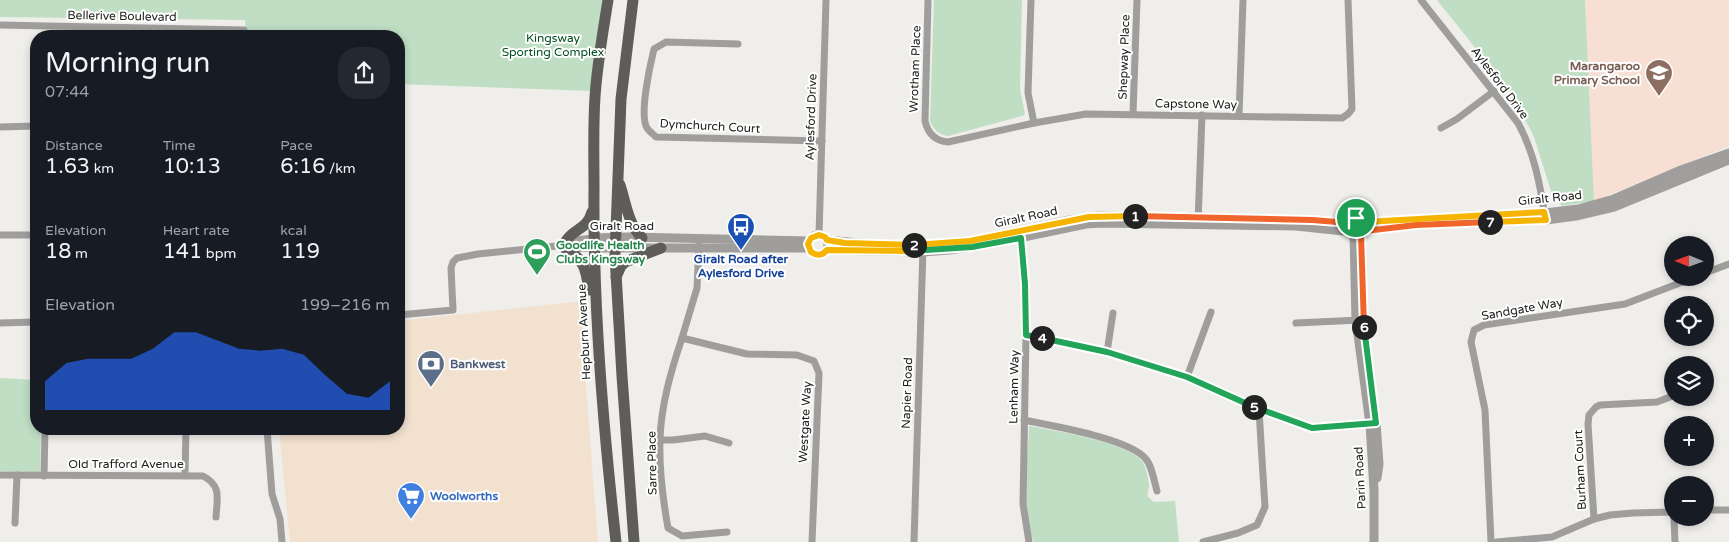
<!DOCTYPE html>
<meta charset="utf-8">
<style>
body{margin:0;font-family:"Varela Round",sans-serif;background:#242831;color:#f1f3f6;height:100vh;display:flex;flex-direction:column;font-size:19px;white-space:nowrap}
*{box-sizing:border-box;margin:0}
p{font-size:16px;color:#9ea1a6}
.icon{flex:none;width:28px;height:28px;fill:none;stroke:currentColor;stroke-width:2;stroke-linecap:round;stroke-linejoin:round}
.map{position:relative;flex:1;overflow:hidden}
.panel{position:absolute;left:30px;top:30px;width:375px;height:405px;display:flex;flex-direction:column;background:#171b24;border-radius:20px;box-shadow:0 2px 8px #0003}
.panel>*{flex:none}
.needle{width:32px;rotate:271deg}
.controls{position:absolute;left:1664px;top:236px;display:grid;gap:10px}
.controls a{display:grid;place-items:center;width:50px;height:50px;border-radius:50%;background:#171b24;box-shadow:0 2px 8px #0003;font-size:25px}
.pin{position:absolute;display:grid;place-items:center;width:42px;height:42px;color:#fff;margin:-21px;border:2px solid #fff;border-radius:50%;box-shadow:0 1px 5px #0007}
.km{position:absolute;width:25px;height:25px;margin:-12px;border-radius:50%;background:#222;color:#fff;font-size:14px;line-height:25px;text-align:center}
.round{display:grid;place-items:center;flex:none;width:52px;height:52px;border-radius:20px;background:#242831}
.head{display:flex;align-items:center;justify-content:space-between;height:85px;padding:0 15px}
h1{font-size:28px;font-weight:600;line-height:38px}
.stats{display:grid;grid-template-columns:repeat(3,1fr);gap:8px;height:85px;padding:5px 15px}
.stats div{display:grid;align-content:center}
.stats b{font-size:21px;font-weight:600}
.stats small{font-size:14px;font-weight:400}
.stats p{font-size:14px}
.chart{height:140px;padding:10px 15px}
.chart p{display:flex;justify-content:space-between}
.chart svg{width:100%;height:90px;margin-top:5px;fill:#2563eb;opacity:.7}
.map>svg:first-child{display:block}
.commercial{fill:#f2e1cf}
.education{fill:#f7dfd4}
.green{fill:#bfdec4}
.lines{fill:none;stroke-linecap:round;stroke-linejoin:round}
.minor{stroke:#a09e9d;stroke-width:7}
.tertiary{stroke:#a09e9d;stroke-width:9}
.primary{stroke:#5f5d5a;stroke-width:11}
.split-1-casing{stroke:#fff;stroke-width:10}
.split-2-casing{stroke:#fff;stroke-width:10}
.split-3-casing{stroke:#fff;stroke-width:10}
.split-4-casing{stroke:#fff;stroke-width:10}
.split-5-casing{stroke:#fff;stroke-width:10}
.split-6-casing{stroke:#fff;stroke-width:10}
.split-7-casing{stroke:#fff;stroke-width:10}
.split-8-casing{stroke:#fff;stroke-width:10}
.split-1{stroke:#f0652b;stroke-width:6}
.split-2{stroke:#f5b400;stroke-width:6}
.split-3{stroke:#f5b400;stroke-width:6}
.split-4{stroke:#22a559;stroke-width:6}
.split-5{stroke:#22a559;stroke-width:6}
.split-6{stroke:#22a559;stroke-width:6}
.split-7{stroke:#f0652b;stroke-width:6}
.split-8{stroke:#f5b400;stroke-width:6}
.labels{text-anchor:middle;stroke-width:4;stroke-linejoin:round;paint-order:stroke}
.street-label{font-size:12px;fill:#21211f;stroke:#fff}
.park-label{font-size:12px;fill:#034e20;stroke:#fff}
.education-label{font-size:12px;font-weight:bold;fill:#785e54;stroke:#fff;text-anchor:end}
.leisure-label{font-size:12px;font-weight:bold;fill:#27864d;stroke:#fff;text-anchor:start}
.transit-label{font-size:12px;font-weight:bold;fill:#164399;stroke:#fff}
.service-label{font-size:12px;font-weight:bold;fill:#4e5e75;stroke:#fff;text-anchor:start}
.shop-label{font-size:12px;font-weight:bold;fill:#366cbe;stroke:#fff;text-anchor:start}
</style>
<div class="map">
<svg width="1729" height="542" viewBox="0 0 1729 542">
<rect width="100%" height="100%" fill="#efeeea"/>
<path class="commercial" d="M582 301 584 360 598 542H290L279 429H399V321Z"/>
<path class="education" d="M1585 0H1729V146L1594 201Z"/>
<g class="green">
<path d="M0 0H606L592 91 399 84V36H246L245 20 0 17Z"/>
<path d="M934 0H1022L1020 89 1025 114 1022 116 948 136C939 135 933 129 930 121Z"/>
<path d="M1437 0H1585L1594 201 1562 206 1552 194 1533 134 1501 80Z"/>
<path d="M0 378 36 380V429H41L40 472 0 471Z"/>
<path d="M1029 426C1051 430 1135 443 1144 464 1146 469 1149 481 1149 486 1148 491 1147 493 1148 497L1154 502 1175 501 1179 542H1034C1020 512 1028 459 1029 426Z"/>
</g>
<g class="lines">
<g class="minor">
<path d="M928 0 925 121C928 134 935 141 948 142L1034 123 1086 114 1342 118 1348 114 1352 109 1348 0"/>
<path d="M1031 0 1028 93 1034 123"/>
<path d="M1421 0 1518 123C1534 152 1540 184 1545 217"/>
<path d="M0 25 244 30"/>
<path d="M738 44 666 42 654 49C650 65 639 115 647 128 649 131 653 134 656 137L822 141"/>
<path d="M1133 114 1137 0"/>
<path d="M1239 116 1243 0"/>
<path d="M0 127 36 126"/>
<path d="M1441 128 1457 119 1494 91"/>
<path d="M1198 222 1202 115"/>
<path d="M1020 234 1025 284 1026 335 1023 504 1029 542"/>
<path d="M0 235H36"/>
<path d="M819 235 826 0"/>
<path d="M699 245 697 288 682 338 747 354 797 355 814 361 819 373 812 542"/>
<path d="M567 249 594 248"/>
<path d="M1705 273 1729 264"/>
<path d="M399 315 453 310 451 268 453 262 457 258 478 254 557 246 566 241 593 238"/>
<path d="M0 323 36 322"/>
<path d="M1296 323 1360 320"/>
<path d="M1026 335 1107 352 1187 377 1259 410 1312 428 1374 423"/>
<path d="M682 338C671 371 661 405 660 440 659 469 663 500 668 528L682 536 727 532"/>
<path d="M1107 352 1113 313"/>
<path d="M1187 377 1211 312"/>
<path d="M1024 420C1052 426 1127 438 1145 458 1152 465 1154 481 1157 491"/>
<path d="M267 429 272 494 280 519 282 542"/>
<path d="M660 440H673L705 436 729 443"/>
<path d="M0 475 203 476C222 486 217 498 216 517"/>
<path d="M185 475 186 429"/>
<path d="M44 476 45 429"/>
<path d="M1705 510H1729"/>
<path d="M1674 518 1675 542"/>
<path d="M1594 519 1588 424 1589 415 1596 407 1600 405 1657 402 1670 397"/>
<path d="M15 523 17 475"/>
<path d="M914 542 923 248"/>
<path d="M1203 542 1238 533 1257 525 1265 507 1259 410"/>
<path d="M1491 542 1485 410 1471 342 1474 330 1484 325 1625 304 1693 278"/>
<path d="M1497 542 1552 537 1594 519 1610 515 1633 513 1672 512"/>
</g>
<g class="tertiary">
<path d="M1365 222 1545 213 1578 209 1614 199 1681 170 1729 153"/>
<path d="M1365 231 1366 225 1363 219 1356 218 1351 221 1350 230 1354 234 1358 235 1365 231 1416 225 1546 220 1576 216 1614 207 1729 160"/>
<path d="M1354 234 1356 320 1370 424 1374 490V542"/>
<path d="M1361 234 1363 320 1376 423 1379 464 1377 478"/>
<circle cx="818" cy="245" r="10"/>
<path d="M593 238 629 237 809 241"/>
<path d="M827 240 869 244 923 245 948 243 971 241 1070 220 1099 216 1198 217 1350 223"/>
<path d="M594 248H809"/>
<path d="M827 250 923 252 949 250 991 244 1086 224 1102 223 1296 226 1343 231 1350 230"/>
</g>
<g class="primary">
<path d="M608 0C603 32 597 65 595 97 593 127 594 158 594 188 593 306 603 424 616 542"/>
<path d="M633 0 621 99 615 256 622 376 634 542"/>
<path d="M620 185C626 203 628 224 642 238"/>
<path d="M566 241C574 228 587 230 592 212"/>
<path d="M566 250C585 259 586 271 589 290"/>
<path d="M616 277 621 266 625 262 661 248"/>
</g>
</g>
<g class="lines">
<defs>
<path id="split-1" d="M1135 216 1312 220 1350 223 1356 218"/>
<path id="split-2" d="M914 245 970 241 1089 217 1135 216"/>
<path id="split-3" d="M911 251 827 250C822 256 817 256 811 252L808 244 811 238 819 235 825 237 827 240 845 243 914 245"/>
<path id="split-4" d="M911 251 972 247 1021 238 1025 284 1026 335 1042 338"/>
<path id="split-5" d="M1042 338 1107 352 1187 377 1254 407"/>
<path id="split-6" d="M1254 407 1312 428 1376 423 1364 327"/>
<path id="split-7" d="M1364 327 1361 234 1365 231 1416 225 1490 222"/>
<path id="split-8" d="M1356 218H1361L1365 222 1544 212 1546 220 1490 222"/>
</defs>
<use href="#split-1" class="split-1-casing"/>
<use href="#split-2" class="split-2-casing"/>
<use href="#split-3" class="split-3-casing"/>
<use href="#split-4" class="split-4-casing"/>
<use href="#split-5" class="split-5-casing"/>
<use href="#split-6" class="split-6-casing"/>
<use href="#split-7" class="split-7-casing"/>
<use href="#split-8" class="split-8-casing"/>
<use href="#split-1" class="split-1"/>
<use href="#split-2" class="split-2"/>
<use href="#split-3" class="split-3"/>
<use href="#split-4" class="split-4"/>
<use href="#split-5" class="split-5"/>
<use href="#split-6" class="split-6"/>
<use href="#split-7" class="split-7"/>
<use href="#split-8" class="split-8"/>
</g>
<defs>
<symbol id="school-pin" viewBox="-11 -11 22 30"><path d="M0 17L-7.5 6A9.5 9.5 0 1 1 7.5 6Z" fill="#8d6e63" stroke="#fff"/><path d="M0-5L7-2L0 1L-7-2ZM-4 1L0 2.5L4 1V4Q0 6-4 4Z" fill="#fff"/></symbol>
<symbol id="bus-pin" viewBox="-11 -11 22 30"><path d="M0 17L-7.5 6A9.5 9.5 0 1 1 7.5 6Z" fill="#1a4fb4" stroke="#fff"/><path d="M-5-6H5V4H4V6H2V4H-2V6H-4V4H-5ZM-3.5-4V0h7V-4ZM-3.5 1.2v1.5H-2V1.2ZM2 1.2v1.5H3.5V1.2Z" fill="#fff"/></symbol>
<symbol id="stadium-pin" viewBox="-11 -11 22 30"><path d="M0 17L-7.5 6A9.5 9.5 0 1 1 7.5 6Z" fill="#2e9e5b" stroke="#fff"/><path d="M0-5a6.5 5 0 1 0 0 10a6.5 5 0 1 0 0-10ZM-3.5-1.8h7v3.6h-7Z" fill="#fff"/></symbol>
<symbol id="bank-pin" viewBox="-11 -11 22 30"><path d="M0 17L-7.5 6A9.5 9.5 0 1 1 7.5 6Z" fill="#5c6f8a" stroke="#fff"/><path d="M-6-4H6V4H-6ZM0-2.3a2.3 2.3 0 1 0 0 4.6a2.3 2.3 0 1 0 0-4.6Z" fill="#fff"/></symbol>
<symbol id="supermarket-pin" viewBox="-11 -11 22 30"><path d="M0 17L-7.5 6A9.5 9.5 0 1 1 7.5 6Z" fill="#3f7fe0" stroke="#fff"/><path d="M-6-5.5h2.5l.6 2H6L4.5 2H-2.5L-4.4-4H-6ZM-1.5 3.2a1.3 1.3 0 1 0 .1 0ZM3 3.2a1.3 1.3 0 1 0 .1 0Z" fill="#fff"/></symbol>
</defs>
<g fill-rule="evenodd">
<use href="#school-pin" x="1643" y="57" width="32" height="43"/>
<use href="#bus-pin" x="725" y="211" width="32" height="43"/>
<use href="#stadium-pin" x="521" y="236" width="32" height="43"/>
<use href="#bank-pin" x="415" y="348" width="32" height="43"/>
<use href="#supermarket-pin" x="395" y="480" width="32" height="43"/>
</g>
<g class="labels">
<g class="street-label">
<text transform="translate(122 16) rotate(1)" y="4">Bellerive Boulevard</text>
<text transform="translate(1124 57) rotate(-88)" y="4">Shepway Place</text>
<text transform="translate(915 69) rotate(-88)" y="4">Wrotham Place</text>
<text transform="translate(1500 83) rotate(53)" y="4">Aylesford Drive</text>
<text transform="translate(1196 104) rotate(1)" y="4">Capstone Way</text>
<text transform="translate(811 117) rotate(-88)" y="4">Aylesford Drive</text>
<text transform="translate(710 126) rotate(3)" y="4">Dymchurch Court</text>
<text transform="translate(1550 198) rotate(-6)" y="4">Giralt Road</text>
<text transform="translate(1026 217) rotate(-12)" y="4">Giralt Road</text>
<text x="622" y="230">Giralt Road</text>
<text transform="translate(1522 309) rotate(-10)" y="4">Sandgate Way</text>
<text transform="translate(584 332) rotate(-93)" y="4">Hepburn Avenue</text>
<text transform="translate(1014 387) rotate(-89)" y="4">Lenham Way</text>
<text transform="translate(907 393) rotate(-88)" y="4">Napier Road</text>
<text transform="translate(805 422) rotate(-87)" y="4">Westgate Way</text>
<text transform="translate(652 463) rotate(-91)" y="4">Sarre Place</text>
<text x="126" y="468">Old Trafford Avenue</text>
<text transform="translate(1580 470) rotate(-93)" y="4">Burham Court</text>
<text transform="translate(1360 478) rotate(-93)" y="4">Parin Road</text>
</g>
<g class="park-label">
<text x="553" y="42">Kingsway<tspan x="553" dy="14">Sporting Complex</tspan></text>
</g>
<g class="education-label">
<text x="1640" y="70">Marangaroo<tspan x="1640" dy="14">Primary School</tspan></text>
</g>
<g class="leisure-label">
<text x="556" y="249">Goodlife Health<tspan x="556" dy="14">Clubs Kingsway</tspan></text>
</g>
<g class="transit-label">
<text x="741" y="263">Giralt Road after<tspan x="741" dy="14">Aylesford Drive</tspan></text>
</g>
<g class="service-label">
<text x="450" y="368">Bankwest</text>
</g>
<g class="shop-label">
<text x="430" y="500">Woolworths</text>
</g>
</g>
</svg>
<div class="controls">
<a><svg class="needle" viewBox="-14 -14 28 28"><path d="M0-13l5 13h-10z" fill="#e53935"/><path d="M0 13l5-13h-10z" fill="#9ea1a6"/></svg></a>
<a><svg class="icon" aria-label="locate" viewBox="0 0 24 24"><circle cx="12" cy="12" r="6"/><path d="M12 2v4M12 18v4M2 12h4M18 12h4"/></svg></a>
<a><svg class="icon" aria-label="layers" viewBox="0 0 24 24"><path d="M12 4l9 5-9 5-9-5zM3 14l9 5 9-5"/></svg></a>
<a>+</a>
<a>−</a>
</div>
<div class="pin" style="left:1356px;top:218px;background:#1e9e55"><svg class="icon" aria-label="arrive" viewBox="0 0 24 24"><path d="M6 21V4h12l-3 4 3 4H6"/></svg></div>
<b class="km" style="left:1135px;top:216px">1</b>
<b class="km" style="left:914px;top:245px">2</b>
<b class="km" style="left:1042px;top:338px">4</b>
<b class="km" style="left:1254px;top:407px">5</b>
<b class="km" style="left:1364px;top:327px">6</b>
<b class="km" style="left:1490px;top:222px">7</b>
<section class="panel">
<div class="head"><div><h1>Morning run</h1><p>07:44</p></div><a class="round"><svg class="icon" aria-label="share" viewBox="0 0 24 24"><path d="M12 15V3M7 8l5-5 5 5M5 13v7h14v-7"/></svg></a></div>
<div class="stats">
<div><p>Distance</p><b>1.63<small> km</small></b></div>
<div><p>Time</p><b>10:13</b></div>
<div><p>Pace</p><b>6:16<small> /km</small></b></div>
</div>
<div class="stats">
<div><p>Elevation</p><b>18<small> m</small></b></div>
<div><p>Heart rate</p><b>141<small> bpm</small></b></div>
<div><p>kcal</p><b>119</b></div>
</div>
<div class="chart"><p><span>Elevation</span>199–216 m</p>
<svg viewBox="0 0 160 44" preserveAspectRatio="none"><path d="M0 44V30L10 21L20 19L30 19L40 19L50 14L60 6L70 6L80 10L90 14L100 15L110 14L120 17L130 27L140 36L150 38L160 30V44z"/></svg>
</div>
</section>
</div>
